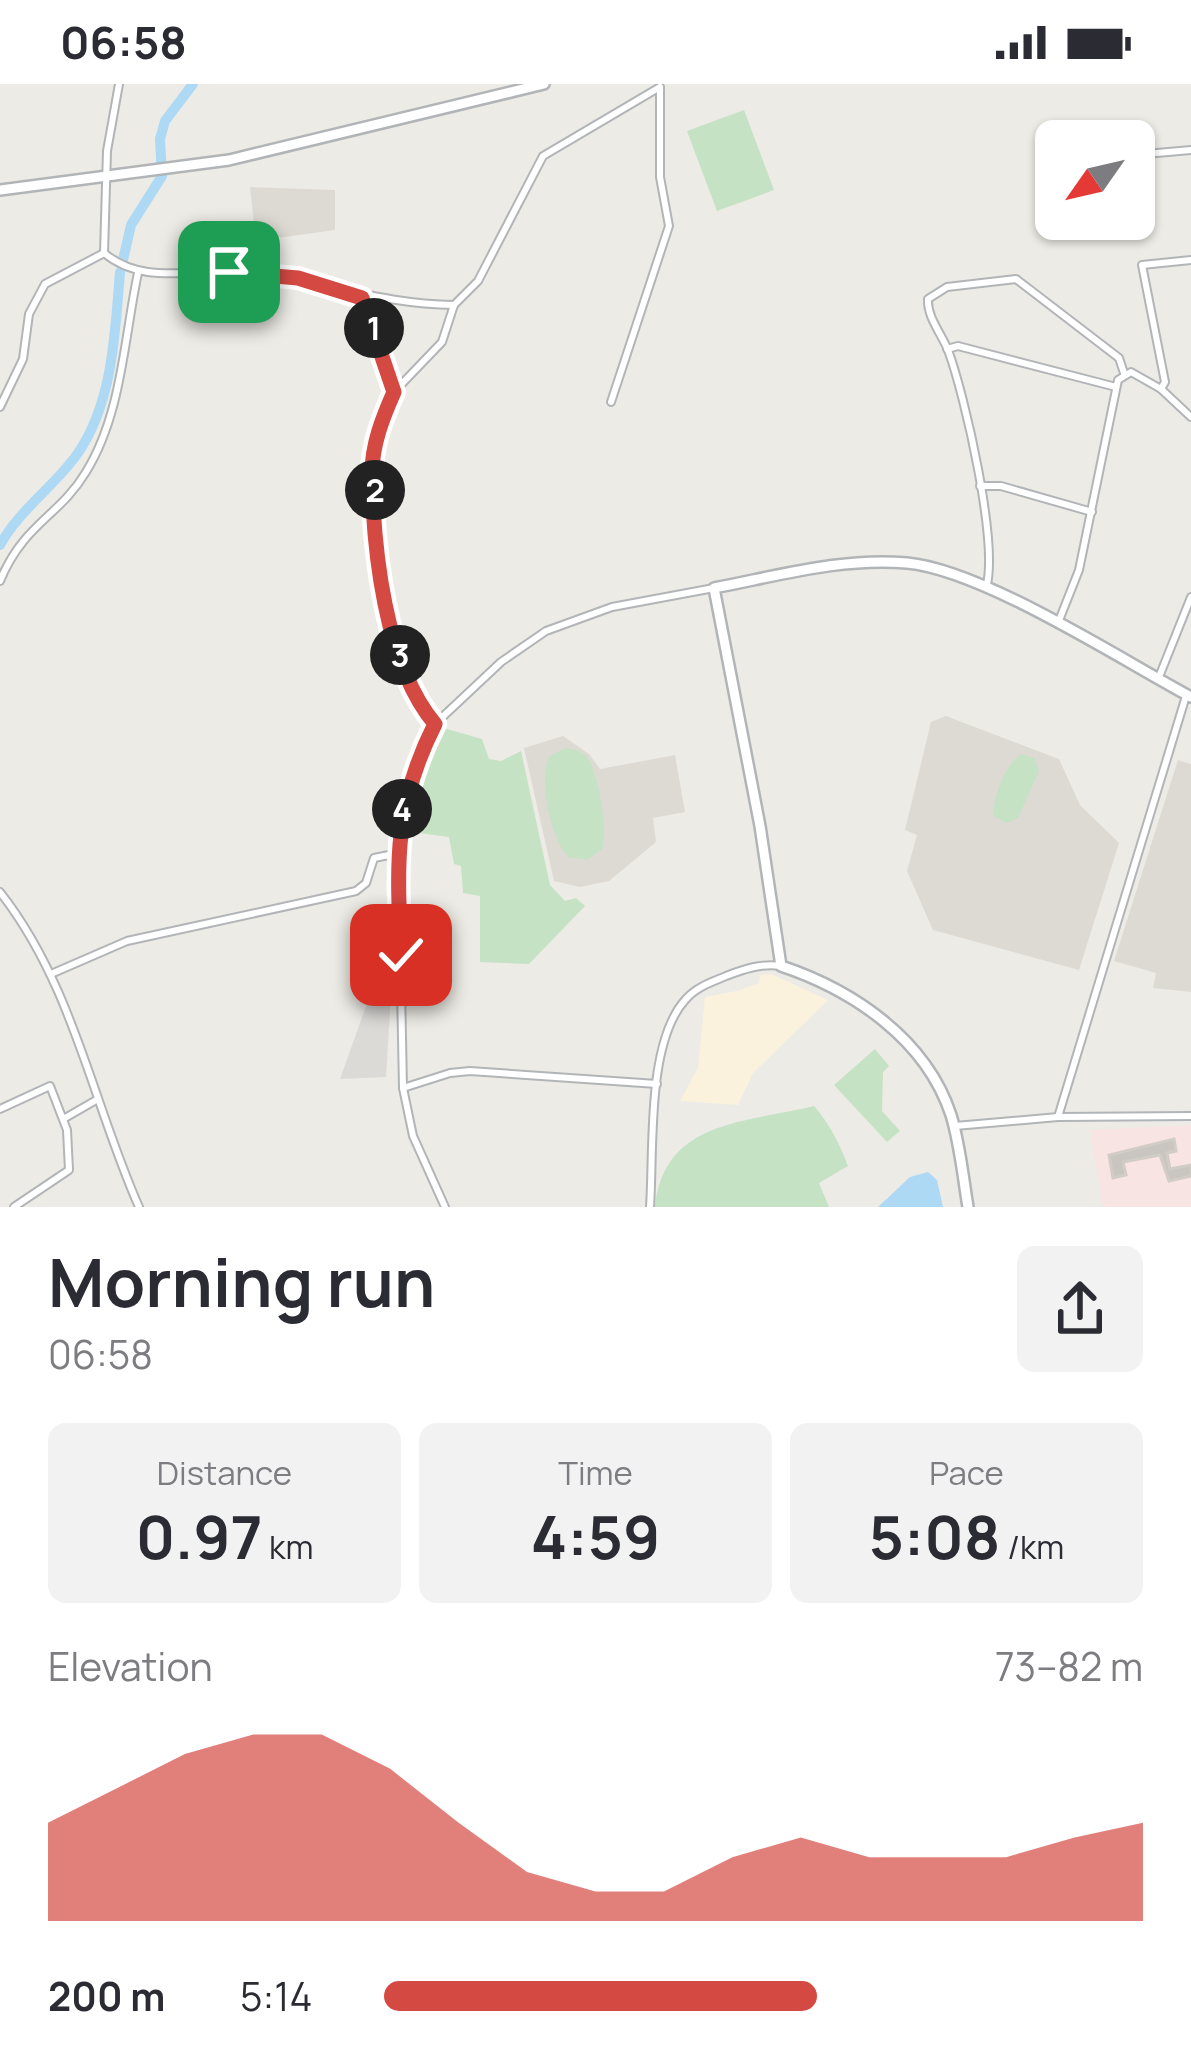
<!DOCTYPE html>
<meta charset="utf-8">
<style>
body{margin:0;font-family:Manrope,sans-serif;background:#f2f2f3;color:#2b2b33;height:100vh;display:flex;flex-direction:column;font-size:45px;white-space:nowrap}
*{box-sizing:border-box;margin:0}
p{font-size:39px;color:#7c7c81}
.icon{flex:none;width:66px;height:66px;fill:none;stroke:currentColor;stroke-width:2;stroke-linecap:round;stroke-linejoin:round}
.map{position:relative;height:1123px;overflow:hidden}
.details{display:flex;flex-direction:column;background:#fff;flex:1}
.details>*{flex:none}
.needle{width:78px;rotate:236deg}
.tools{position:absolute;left:1035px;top:36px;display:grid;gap:24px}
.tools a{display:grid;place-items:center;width:120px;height:120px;border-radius:18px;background:#fff;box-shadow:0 3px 9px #0004;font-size:60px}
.pin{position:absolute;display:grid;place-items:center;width:102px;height:102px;color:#fff;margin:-51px;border-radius:24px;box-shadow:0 6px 18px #0006}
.km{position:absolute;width:60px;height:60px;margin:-30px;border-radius:50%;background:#222;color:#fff;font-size:33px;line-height:60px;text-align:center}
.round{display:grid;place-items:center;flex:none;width:126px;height:126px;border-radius:18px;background:#f2f2f3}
.head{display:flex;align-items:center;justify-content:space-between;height:204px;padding:0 48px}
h1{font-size:66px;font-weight:700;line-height:90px}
.stats{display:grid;grid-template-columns:repeat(3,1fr);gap:18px;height:204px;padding:12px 48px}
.stats div{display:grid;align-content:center;border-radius:18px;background:#f2f2f3;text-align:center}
.stats b{font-size:60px;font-weight:700}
.stats small{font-size:33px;font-weight:400}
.stats p{font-size:33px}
.chart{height:336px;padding:24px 48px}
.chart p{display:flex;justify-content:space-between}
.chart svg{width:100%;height:216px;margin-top:12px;fill:#d54943;opacity:.7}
ul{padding:0 48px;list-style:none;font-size:39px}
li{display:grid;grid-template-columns:192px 144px 1fr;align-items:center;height:90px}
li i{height:30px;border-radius:15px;background:#d54943}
.status{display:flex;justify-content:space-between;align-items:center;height:84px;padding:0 60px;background:#fff;direction:ltr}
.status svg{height:33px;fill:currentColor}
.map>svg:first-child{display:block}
.commercial{fill:#faf2dd}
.industrial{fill:#dcdad7}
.education{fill:#dddad3}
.medical{fill:#f8e4e3}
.green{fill:#c5e2c4}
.water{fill:#add9f5}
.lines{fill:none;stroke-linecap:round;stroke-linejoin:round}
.river{stroke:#add9f5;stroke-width:10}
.building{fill:#c9c6c1;stroke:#d1cdc4;stroke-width:3}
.minor-casing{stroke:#b2b5b8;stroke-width:10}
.tertiary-casing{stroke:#b2b5b8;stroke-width:14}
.minor{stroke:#fff;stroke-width:6}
.tertiary{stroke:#fff;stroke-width:9}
.route-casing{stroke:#fff;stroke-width:24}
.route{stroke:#d54943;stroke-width:15}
</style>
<div class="status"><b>06:58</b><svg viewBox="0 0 49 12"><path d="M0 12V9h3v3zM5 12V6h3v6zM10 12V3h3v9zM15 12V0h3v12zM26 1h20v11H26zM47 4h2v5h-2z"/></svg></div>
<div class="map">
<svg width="1191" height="1123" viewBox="0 0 1191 1123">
<rect width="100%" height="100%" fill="#edebe5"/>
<path class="commercial" d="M771 890 828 916 753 989 738 1021 680 1017 698 984 705 913 737 907 759 899 760 891Z"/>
<path class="industrial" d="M370 911H391L386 993 340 995Z"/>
<g class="education">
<path d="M250 103 335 106V146L256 157Z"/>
<path d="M946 632 1059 675 1080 721 1119 759 1079 886 933 846 907 787 917 751 905 746 931 638Z"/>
<path d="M563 652 589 670 600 685 675 671 685 728 653 734 656 758 609 797 580 803 554 797 524 664Z"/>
<path d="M1178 676 1191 680V908L1153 904 1156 889 1114 877Z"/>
</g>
<path class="medical" d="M1191 1041V1123H1103L1090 1046Z"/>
<g class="green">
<path d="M744 26 774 106 717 127 687 47Z"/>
<path d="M440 643 482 655 489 675 501 677 521 667 550 801 565 817 576 814 585 822 529 880 480 878V812L463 809 461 782 454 780 449 753 404 747 415 696Z"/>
<path d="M565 664C575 665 584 667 590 678 599 698 608 744 602 765L587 776 568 773C551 754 538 697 549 673Z"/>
<path d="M1021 670 1035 674 1039 687 1018 734 1006 739 994 732C991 715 1006 680 1021 670Z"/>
<path d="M875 965 889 982 883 988 882 1027 900 1047 887 1058 834 1001Z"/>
<path d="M814 1022C829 1039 840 1060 848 1082L819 1099 829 1123H655C664 1036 745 1039 814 1022Z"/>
</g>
<path class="water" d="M928 1088 937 1096 943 1123H878L910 1093Z"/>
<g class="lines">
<g class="river">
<path d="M123 176 131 141 162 92 160 55 165 37 193 0"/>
<path d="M0 461C19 426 55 402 78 369 113 318 115 248 120 188"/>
</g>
</g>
<path class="building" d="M1174 1055 1176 1067 1167 1069 1170 1085 1191 1081V1092L1169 1097 1160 1071 1123 1078 1126 1091 1113 1094 1109 1071Z"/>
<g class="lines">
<defs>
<g id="minor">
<path d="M1134 71 1191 66"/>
<path d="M104 169C141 200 186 186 231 188 309 192 374 220 454 221"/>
<path d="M104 169 107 67 119 0"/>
<path d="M1191 176 1142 181 1165 298 1161 305 1191 333"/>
<path d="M362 214 393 307"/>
<path d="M947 265 958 262 1116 303"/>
<path d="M611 318 669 142 660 93V4"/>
<path d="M0 323 23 275 29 230 45 200 104 169"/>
<path d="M980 402H1001L1092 428"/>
<path d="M0 497C24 439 59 433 86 388 122 330 124 254 138 189"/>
<path d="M986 504C999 461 965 312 948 266 941 249 927 233 928 215L947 203 1016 195 1119 274 1124 289"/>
<path d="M1058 539 1079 486 1118 296 1131 288 1161 305"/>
<path d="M1159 593 1191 513"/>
<path d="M435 640 409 596 381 496 372 390 379 344 394 308 442 258 454 221 478 197 543 72 660 3"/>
<path d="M0 808C73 901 92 1017 139 1123"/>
<path d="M51 890 127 857 356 807 366 799 374 774 399 769"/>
<path d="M403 1004 450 989 470 987 657 1000"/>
<path d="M0 1025 50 1002 67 1046 69 1086 14 1123"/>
<path d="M1058 1033 1186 612"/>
<path d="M65 1034 98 1015"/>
<path d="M955 1042 1058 1033 1191 1032"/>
<path d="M445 1123 413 1052 403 1004 398 754 414 681 435 640 501 578 546 547 612 523 714 504"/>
<path d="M650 1123C654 1066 646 958 686 915 696 903 712 898 726 892 744 885 762 879 781 882"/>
</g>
<g id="tertiary">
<path d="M0 106 229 76 544 0"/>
<path d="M968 1123C963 1093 960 1060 951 1031 926 955 853 906 781 882L760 742 714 504C777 492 843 473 907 479 983 486 1120 575 1191 613"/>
</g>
</defs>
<use href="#minor" class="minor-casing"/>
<use href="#tertiary" class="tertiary-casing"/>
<use href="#minor" class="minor"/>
<use href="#tertiary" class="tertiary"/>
</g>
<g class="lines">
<defs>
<path id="route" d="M229 188 298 194 362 214 394 308C383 333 372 360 372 389 373 464 385 581 435 640 393 723 397 780 401 871"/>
</defs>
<use href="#route" class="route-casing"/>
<use href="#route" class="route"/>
</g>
</svg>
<div class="tools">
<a><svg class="needle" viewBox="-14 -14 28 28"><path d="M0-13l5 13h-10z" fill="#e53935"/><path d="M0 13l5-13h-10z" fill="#7c7c81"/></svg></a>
</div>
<div class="pin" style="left:229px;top:188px;background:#1e9e55"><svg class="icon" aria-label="arrive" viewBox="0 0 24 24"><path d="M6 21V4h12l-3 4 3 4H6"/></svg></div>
<div class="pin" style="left:401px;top:871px;background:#d93025"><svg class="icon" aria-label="check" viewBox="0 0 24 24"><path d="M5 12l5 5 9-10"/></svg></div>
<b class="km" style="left:374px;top:244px">1</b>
<b class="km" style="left:375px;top:406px">2</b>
<b class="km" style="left:400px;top:571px">3</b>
<b class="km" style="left:402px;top:725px">4</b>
</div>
<section class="details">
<div class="head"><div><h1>Morning run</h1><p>06:58</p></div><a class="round"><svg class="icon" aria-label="share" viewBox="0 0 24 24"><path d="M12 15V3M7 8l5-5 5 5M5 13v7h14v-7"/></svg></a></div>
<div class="stats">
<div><p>Distance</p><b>0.97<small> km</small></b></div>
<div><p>Time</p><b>4:59</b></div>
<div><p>Pace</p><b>5:08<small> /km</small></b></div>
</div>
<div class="chart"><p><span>Elevation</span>73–82 m</p>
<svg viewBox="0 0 160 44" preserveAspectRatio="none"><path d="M0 44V24L10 17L20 10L30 6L40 6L50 13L60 24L70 34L80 38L90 38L100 31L110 27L120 31L130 31L140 31L150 27L160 24V44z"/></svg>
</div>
<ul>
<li><b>200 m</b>5:14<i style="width:57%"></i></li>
</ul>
</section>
